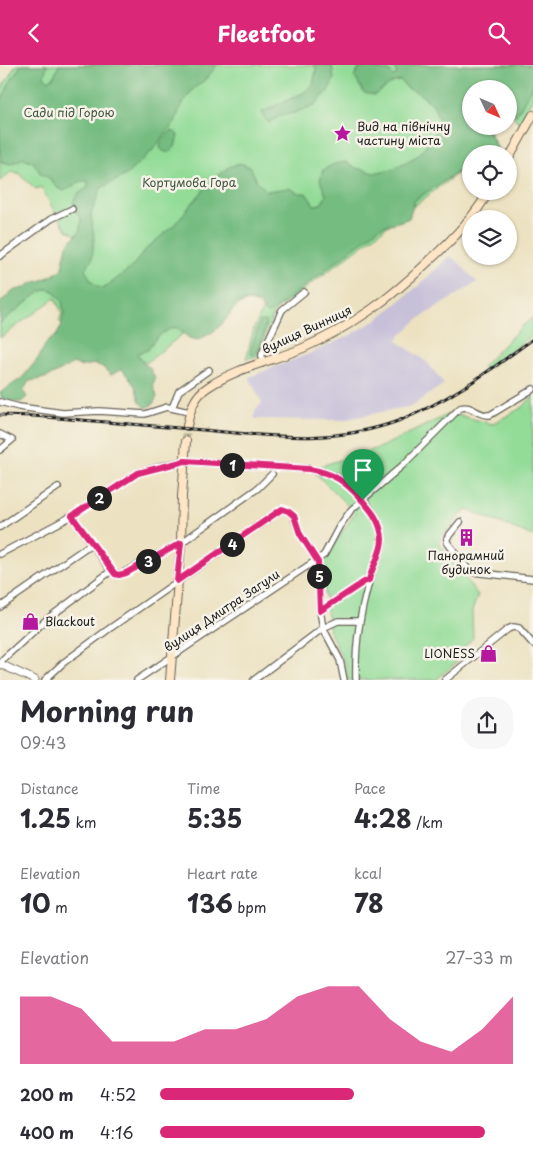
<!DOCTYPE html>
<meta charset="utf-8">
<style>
body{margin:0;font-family:"Playpen Sans",sans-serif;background:#f7f7f7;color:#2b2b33;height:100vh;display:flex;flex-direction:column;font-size:19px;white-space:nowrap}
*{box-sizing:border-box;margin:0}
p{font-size:16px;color:#7c7c81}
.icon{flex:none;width:28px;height:28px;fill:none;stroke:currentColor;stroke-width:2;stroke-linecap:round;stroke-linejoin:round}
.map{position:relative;height:615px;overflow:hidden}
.drawer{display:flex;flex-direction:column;background:#fff;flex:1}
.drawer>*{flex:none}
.needle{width:32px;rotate:134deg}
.controls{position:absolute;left:462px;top:15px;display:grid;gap:10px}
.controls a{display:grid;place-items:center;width:55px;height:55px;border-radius:50%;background:#fff;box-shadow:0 1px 4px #0004;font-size:25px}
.pin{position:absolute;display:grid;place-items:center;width:42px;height:42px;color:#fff;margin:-51px -21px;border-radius:50% 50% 50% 0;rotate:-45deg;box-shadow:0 0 5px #0007}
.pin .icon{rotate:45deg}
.km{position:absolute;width:25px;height:25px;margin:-12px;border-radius:50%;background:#222;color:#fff;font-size:14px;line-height:25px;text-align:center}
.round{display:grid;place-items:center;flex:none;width:52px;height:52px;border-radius:20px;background:#f7f7f7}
.overview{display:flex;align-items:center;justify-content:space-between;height:85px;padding:0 20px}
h1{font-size:28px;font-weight:700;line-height:38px}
.stats{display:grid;grid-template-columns:repeat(3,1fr);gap:8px;height:85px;padding:5px 20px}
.stats div{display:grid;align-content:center}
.stats b{font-size:25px;font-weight:700}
.stats small{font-size:14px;font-weight:400}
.stats p{font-size:14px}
.chart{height:140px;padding:10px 20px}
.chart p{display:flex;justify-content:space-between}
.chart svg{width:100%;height:90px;margin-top:5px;fill:#db2777;opacity:.7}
ul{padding:0 20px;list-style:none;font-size:16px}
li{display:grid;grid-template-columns:80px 60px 1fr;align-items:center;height:38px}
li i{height:12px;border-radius:6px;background:#db2777}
header{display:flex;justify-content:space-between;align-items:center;height:65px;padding:0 20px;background:#db2777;color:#fff;font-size:22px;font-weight:700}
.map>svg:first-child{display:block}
.industrial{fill:#c7c0d9}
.green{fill:#92dc97;stroke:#577c5a}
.forest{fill:#75bc80;stroke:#486c4e}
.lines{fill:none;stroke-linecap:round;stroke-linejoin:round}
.secondary-tunnel{stroke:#c2baa0;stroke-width:8;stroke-dasharray:8 4;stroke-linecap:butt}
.minor-casing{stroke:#656156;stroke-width:8}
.tertiary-casing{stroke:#656156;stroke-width:9}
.secondary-casing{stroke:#656156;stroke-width:10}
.minor{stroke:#fff;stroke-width:5.5}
.tertiary{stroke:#fff;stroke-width:7}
.secondary{stroke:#fde5c5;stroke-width:8}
.rail-casing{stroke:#1c1c1c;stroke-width:3}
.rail{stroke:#f7f3e8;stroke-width:1;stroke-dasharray:4;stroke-linecap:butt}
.route-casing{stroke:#fff;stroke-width:10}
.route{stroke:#db2777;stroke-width:6}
.labels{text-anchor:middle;stroke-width:5;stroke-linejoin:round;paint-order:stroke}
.park-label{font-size:12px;fill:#3f5641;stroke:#f7f3e8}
.poi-label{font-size:12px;fill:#1c1c1c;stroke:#f7f3e8;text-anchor:start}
.street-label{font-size:12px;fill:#1c1c1c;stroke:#f7f3e8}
</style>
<header><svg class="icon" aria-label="back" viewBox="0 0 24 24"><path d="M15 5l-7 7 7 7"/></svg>Fleetfoot<svg class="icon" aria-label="search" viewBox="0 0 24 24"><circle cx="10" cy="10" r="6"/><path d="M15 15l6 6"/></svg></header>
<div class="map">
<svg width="533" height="615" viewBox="0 0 533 615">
<rect width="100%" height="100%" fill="#f7f3e8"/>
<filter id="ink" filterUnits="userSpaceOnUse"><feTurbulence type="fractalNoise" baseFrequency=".02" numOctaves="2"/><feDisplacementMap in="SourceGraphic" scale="10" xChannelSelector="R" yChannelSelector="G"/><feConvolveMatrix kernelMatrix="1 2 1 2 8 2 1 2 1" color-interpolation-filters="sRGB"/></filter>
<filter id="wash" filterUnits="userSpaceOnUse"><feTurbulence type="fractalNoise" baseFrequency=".0096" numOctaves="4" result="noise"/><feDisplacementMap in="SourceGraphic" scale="20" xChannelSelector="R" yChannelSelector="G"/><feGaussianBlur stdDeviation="1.12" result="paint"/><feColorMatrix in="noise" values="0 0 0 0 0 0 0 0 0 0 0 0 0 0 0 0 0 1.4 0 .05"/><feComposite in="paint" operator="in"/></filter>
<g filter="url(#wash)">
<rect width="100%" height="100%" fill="#ece2c1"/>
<path class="industrial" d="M450 191 459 198 477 217 417 255 396 275 428 298 444 319 412 341 342 355 255 354V346L262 338 249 312 311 288 351 270 376 255 417 222Z"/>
<g class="green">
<path d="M16 0H533V32L519 58 509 46V24H471V61H487L500 89H471V105L463 104 274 247 258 291 246 294 254 263 265 240 248 236 204 252 146 298 135 291 112 286 80 302 74 288 75 269 59 256 62 248 55 233 0 273V248L32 221 84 193V174L67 165 57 151 41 122 36 124 18 108 12 106 0 116V26Z"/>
<path d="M533 253V270L485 306 482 302 523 260Z"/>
<path d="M533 331V471L466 444 438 477 478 530 472 546 473 573 454 592 457 597 436 615H347L345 600 330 567 321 499 355 448 311 404 381 382 451 348 492 359 523 342Z"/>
</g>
<g class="forest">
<path d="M21 0H47L44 11 48 16 54 12 59 0H217L206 14 192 25 180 43 175 57 152 86 126 110 101 123 91 149 94 175 92 194 85 204C90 214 92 220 103 224L131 203 146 184 174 160 211 116 229 102 240 98 250 102 257 116 267 126 289 123 298 128H306L314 140 321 139 326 131 320 115 323 105 334 99 346 97 353 102 374 108 392 104 419 90 440 59 433 39 417 27 407 23 401 16 394 17 375 30 364 28 354 11 359 4 370 0 380 5 389 6 393 11 397 9 393 0H533V20L516 51 509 38V24H499L490 21 484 24H471V61H486L499 89H471V105L463 103 415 135 409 153C399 158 389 158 379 163L273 246 267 249C262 246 262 238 254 236 237 232 230 251 221 260 214 267 206 271 198 275L189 273 176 262C163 266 154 273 148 285L137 288 143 298 150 303 155 313 153 320 157 332 153 339 146 343 140 337 135 321 122 304 111 310C107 307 103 301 98 300 89 297 86 305 73 298 60 307 45 315 29 316L23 326 27 332 21 337H13L2 333 0 328 22 313 37 295 47 277 56 271 61 262 64 247 62 237 54 226 48 224 40 227 0 258V238L12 226 24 223 32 218 53 212 62 203 67 180 80 166 81 153 75 146 73 137 78 129 88 122V116H81L64 126 56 122 49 113 41 109 33 97 24 93 10 99 0 96V39L10 17Z"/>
<path d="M314 0H332L334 14 328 26 315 40 294 48 281 50 269 58 264 53 262 47 303 28 313 20 316 4Z"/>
<path d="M171 66 175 67 178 70 175 82 169 88 163 86 160 83 161 77Z"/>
<path d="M260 256H266C265 264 261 286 254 290L251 289V284Z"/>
</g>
</g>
<g filter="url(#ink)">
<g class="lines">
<path class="secondary-tunnel" d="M186 376 187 361"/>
<defs>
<g id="minor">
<path d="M0 191 51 154 72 144"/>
<path d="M261 299 262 289 282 245 304 227"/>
<path d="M0 337 19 342 63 348 99 346 145 349 167 342 189 347"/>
<path d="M172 343 179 326 209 305"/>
<path d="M0 369 12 375 0 385"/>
<path d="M72 451 111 506 119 510 181 478 258 423 272 409"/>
<path d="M460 457 447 473V477L467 503 472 507 533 514"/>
<path d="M0 462 58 422"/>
<path d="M0 489 72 451 138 408 161 401 185 396 309 404C318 406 326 407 335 411 357 421 382 452 382 477 381 490 373 500 370 513 360 549 355 577 356 615"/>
<path d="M0 542 91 479"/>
<path d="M320 546 364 517 369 515"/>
<path d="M0 597 46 555 111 506"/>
<path d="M45 615 63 598 106 566 282 444 288 446 293 451 300 469 318 497 320 546 323 563 340 595 344 615"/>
<path d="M137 615 324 490 339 462 351 445 403 400 460 343C473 339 476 351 490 350L533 324"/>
<path d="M254 615 323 563 338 556H358"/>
<path d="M445 615 508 564 513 562 519 563 533 579"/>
</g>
<path id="tertiary" d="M0 599 35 615"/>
<g id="secondary">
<path d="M509 93 533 50"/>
<path d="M187 361C190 345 194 331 208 322 236 303 272 296 303 283 354 260 390 234 430 195 452 175 474 153 489 126"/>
<path d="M170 615 181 478 182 431 186 376"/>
</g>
</defs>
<use href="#minor" class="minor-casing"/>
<use href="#tertiary" class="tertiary-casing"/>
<use href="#secondary" class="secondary-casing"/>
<use href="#minor" class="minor"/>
<use href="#tertiary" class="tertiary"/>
<use href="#secondary" class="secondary"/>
<defs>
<path id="rail" d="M0 350 33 351C90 356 146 360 203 365 270 371 332 380 398 356 448 337 490 305 533 274"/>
</defs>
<use href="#rail" class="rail-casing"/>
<use href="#rail" class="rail"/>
</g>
</g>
<g class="lines" filter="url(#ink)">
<defs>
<path id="route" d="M185 396 309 404C333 408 345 416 361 434 372 446 381 457 382 474 382 489 372 501 369 515L364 517 320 546 318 497 300 469 294 451 288 446 282 444 177 516 181 478 126 508 119 510 115 509 72 451 138 408Z"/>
</defs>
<use href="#route" class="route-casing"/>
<use href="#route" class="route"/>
</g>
<defs>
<symbol id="sight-bare" viewBox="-9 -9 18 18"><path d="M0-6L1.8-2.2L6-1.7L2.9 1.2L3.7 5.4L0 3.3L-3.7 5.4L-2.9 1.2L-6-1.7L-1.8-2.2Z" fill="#b5179e" stroke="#f7f3e8" stroke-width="2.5" paint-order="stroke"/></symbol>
<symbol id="building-bare" viewBox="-9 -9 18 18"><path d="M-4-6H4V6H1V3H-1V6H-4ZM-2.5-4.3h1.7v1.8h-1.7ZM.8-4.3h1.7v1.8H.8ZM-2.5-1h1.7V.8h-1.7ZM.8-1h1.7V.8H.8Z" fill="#b5179e" stroke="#f7f3e8" stroke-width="2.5" paint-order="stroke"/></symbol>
<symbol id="shop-bare" viewBox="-9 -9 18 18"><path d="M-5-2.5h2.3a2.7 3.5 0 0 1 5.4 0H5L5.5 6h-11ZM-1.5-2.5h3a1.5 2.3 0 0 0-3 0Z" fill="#b5179e" stroke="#f7f3e8" stroke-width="2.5" paint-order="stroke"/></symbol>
</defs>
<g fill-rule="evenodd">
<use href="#sight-bare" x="330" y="56" width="25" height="25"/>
<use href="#building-bare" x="454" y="460" width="25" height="25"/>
<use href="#shop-bare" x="18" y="544" width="25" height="25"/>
<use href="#shop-bare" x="476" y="576" width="25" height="25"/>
</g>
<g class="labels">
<g class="park-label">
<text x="69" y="52">Сади під Горою</text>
<text x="189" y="122">Кортумова Гора</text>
</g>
<g class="poi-label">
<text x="357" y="66">Вид на північну<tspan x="357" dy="14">частину міста</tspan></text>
<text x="466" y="495" text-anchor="middle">Панорамний<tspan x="466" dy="14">будинок</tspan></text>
<text x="45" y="561">Blackout</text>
<text x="475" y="593" text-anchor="end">LIONESS</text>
</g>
<g class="street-label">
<text transform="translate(307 265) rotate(-25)" y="4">вулиця Винниця</text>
<text transform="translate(222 546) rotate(-34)" y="4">вулиця Дмитра Загули</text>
</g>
</g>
</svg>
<div class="controls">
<a><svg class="needle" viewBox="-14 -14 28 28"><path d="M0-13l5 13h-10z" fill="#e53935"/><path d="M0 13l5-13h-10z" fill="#7c7c81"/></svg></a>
<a><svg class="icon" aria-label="locate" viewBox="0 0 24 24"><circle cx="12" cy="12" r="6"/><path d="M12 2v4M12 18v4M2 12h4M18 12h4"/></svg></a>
<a><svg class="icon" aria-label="layers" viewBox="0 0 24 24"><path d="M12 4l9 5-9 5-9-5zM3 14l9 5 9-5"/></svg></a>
</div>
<div class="pin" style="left:363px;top:435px;background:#1e9e55"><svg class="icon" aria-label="arrive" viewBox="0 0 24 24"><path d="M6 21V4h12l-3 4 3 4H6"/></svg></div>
<b class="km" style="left:232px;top:400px">1</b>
<b class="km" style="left:99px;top:433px">2</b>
<b class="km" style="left:148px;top:496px">3</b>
<b class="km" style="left:232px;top:479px">4</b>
<b class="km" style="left:319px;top:511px">5</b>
</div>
<section class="drawer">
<div class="overview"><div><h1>Morning run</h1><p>09:43</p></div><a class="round"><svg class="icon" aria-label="share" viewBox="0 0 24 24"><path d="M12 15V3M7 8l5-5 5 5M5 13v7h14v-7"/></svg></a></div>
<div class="stats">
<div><p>Distance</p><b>1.25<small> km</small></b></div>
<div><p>Time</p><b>5:35</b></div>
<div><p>Pace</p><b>4:28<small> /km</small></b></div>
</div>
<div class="stats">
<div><p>Elevation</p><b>10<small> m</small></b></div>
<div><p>Heart rate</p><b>136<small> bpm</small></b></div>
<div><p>kcal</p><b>78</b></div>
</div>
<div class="chart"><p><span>Elevation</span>27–33 m</p>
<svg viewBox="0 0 160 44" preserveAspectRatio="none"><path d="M0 44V11L10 11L20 17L30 33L40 33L50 33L60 27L70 27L80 22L90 11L100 6L110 6L120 22L130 33L140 38L150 27L160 11V44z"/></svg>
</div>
<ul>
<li><b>200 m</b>4:52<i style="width:55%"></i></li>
<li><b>400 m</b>4:16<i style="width:92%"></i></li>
</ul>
</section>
